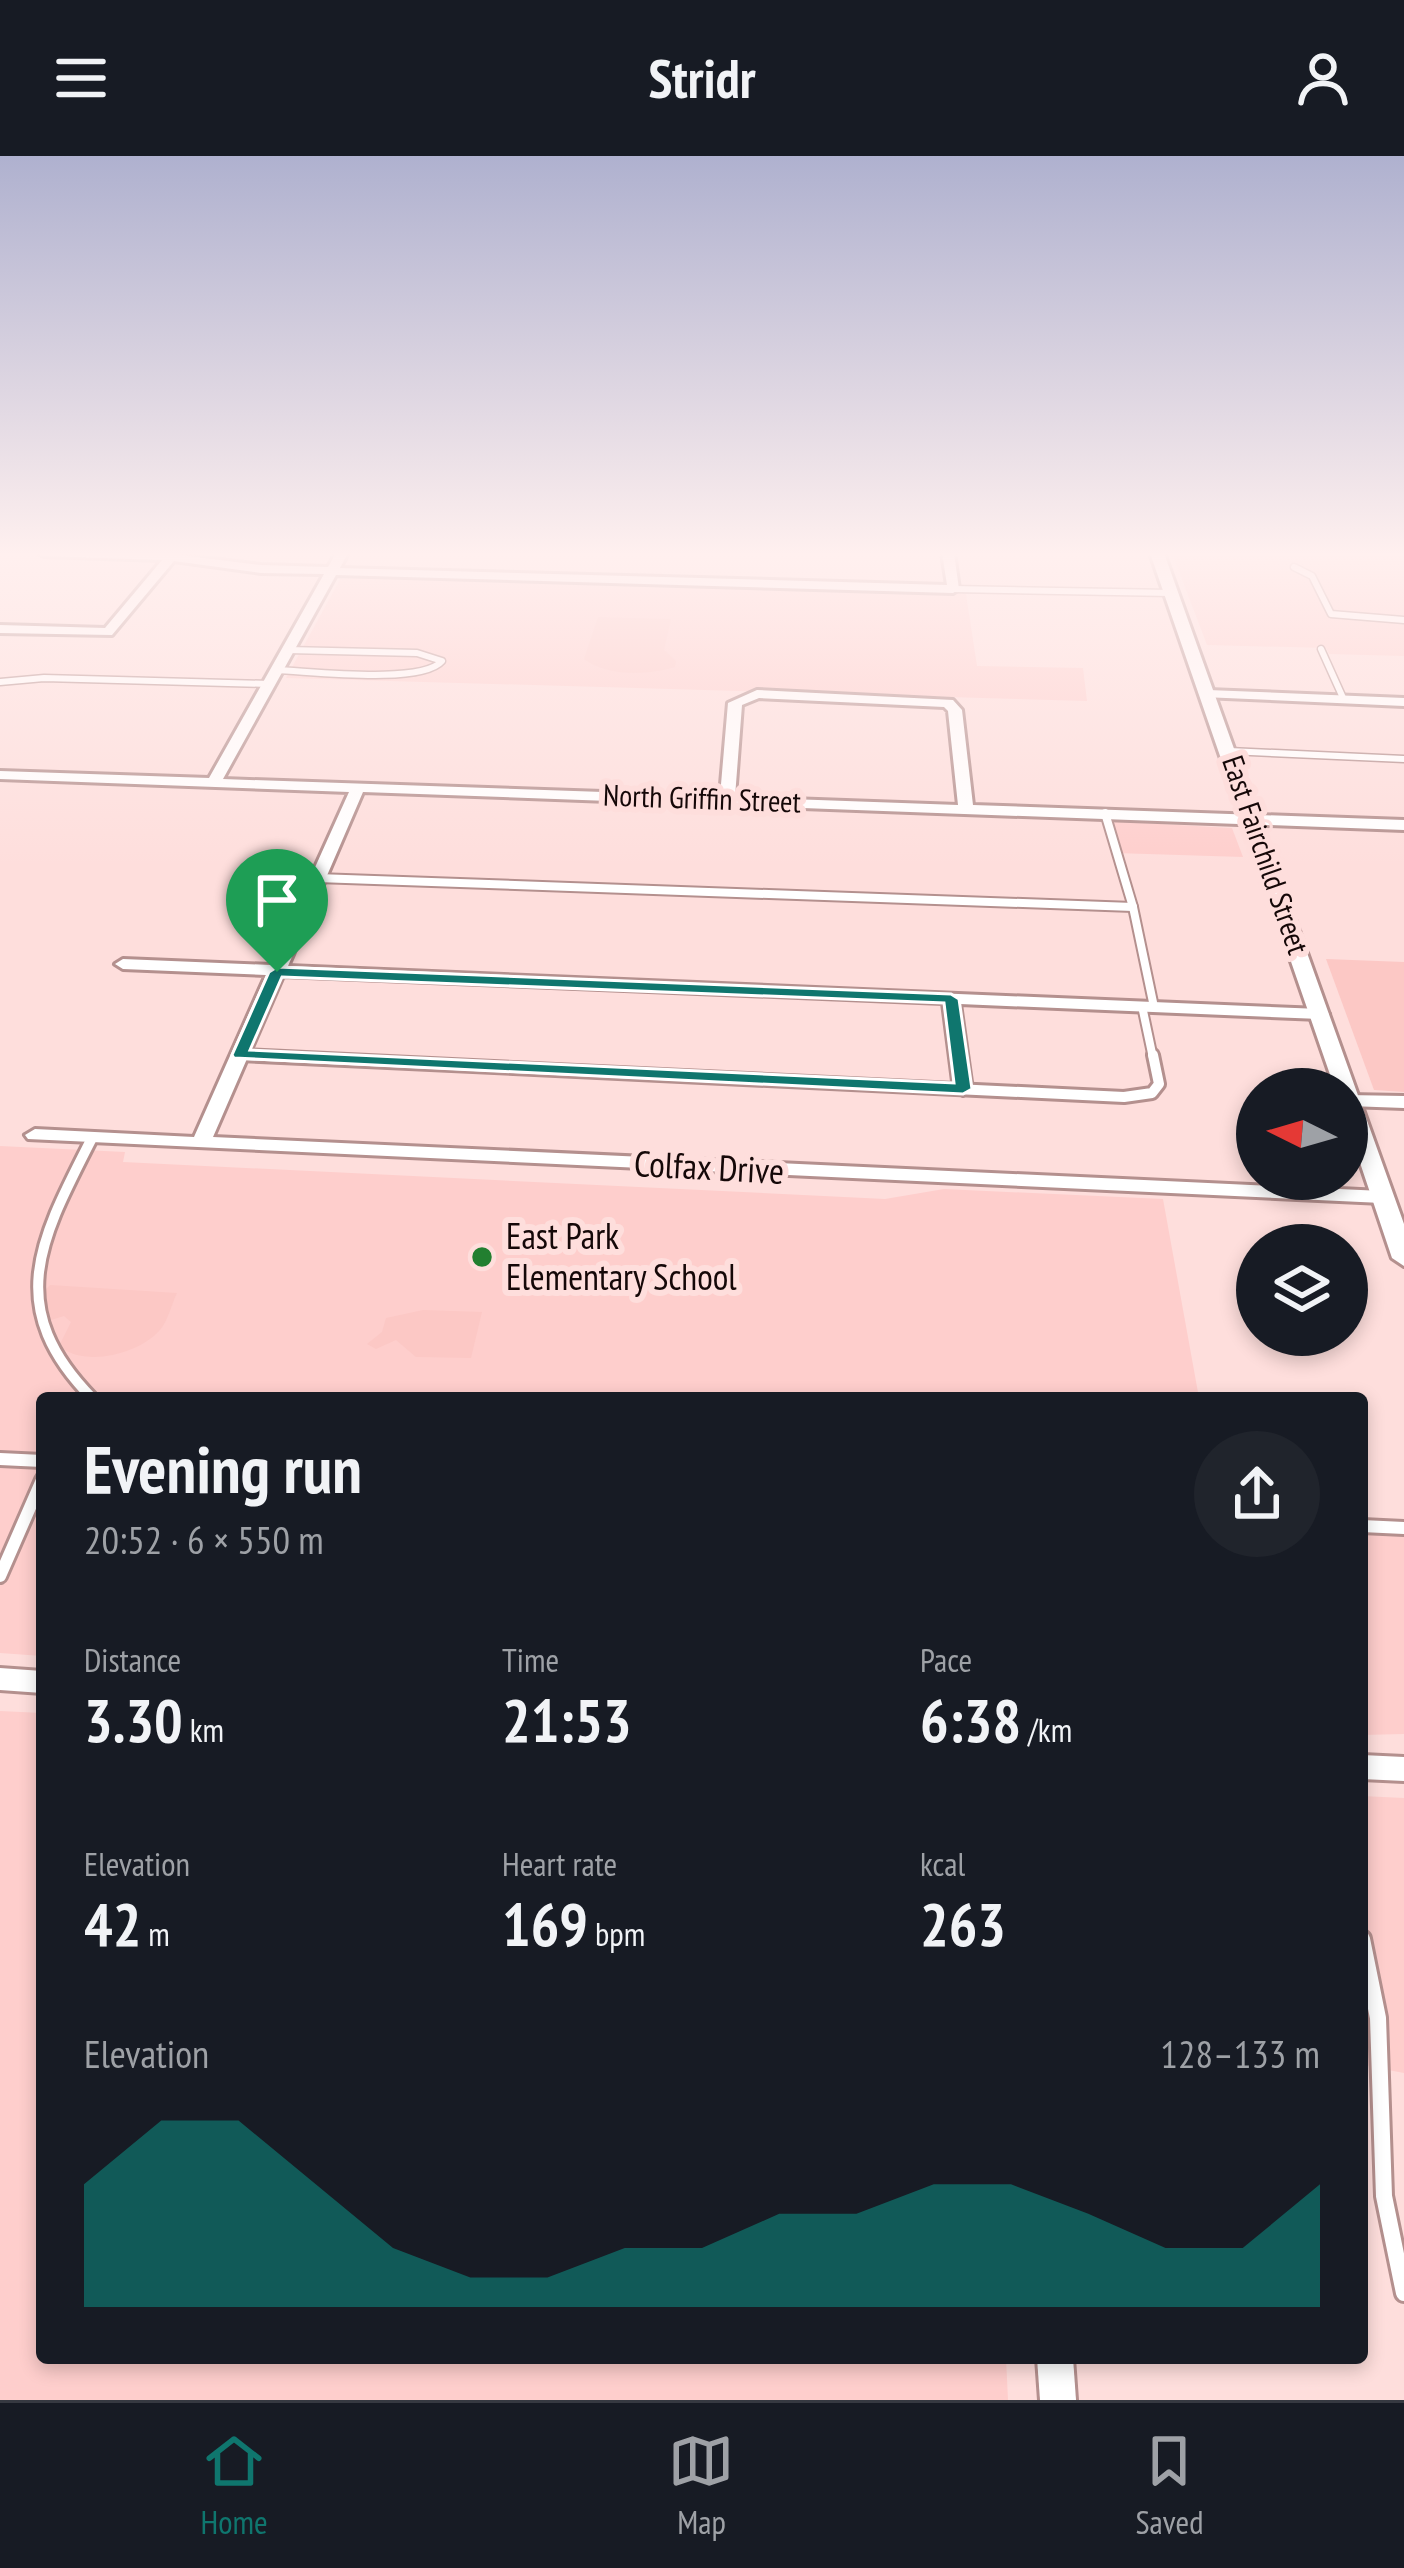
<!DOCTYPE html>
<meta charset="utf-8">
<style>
body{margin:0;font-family:"PT Sans Narrow",sans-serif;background:#20242c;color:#f1f3f6;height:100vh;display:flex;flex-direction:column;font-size:45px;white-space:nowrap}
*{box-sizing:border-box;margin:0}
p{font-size:39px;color:#9ea1a6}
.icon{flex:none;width:66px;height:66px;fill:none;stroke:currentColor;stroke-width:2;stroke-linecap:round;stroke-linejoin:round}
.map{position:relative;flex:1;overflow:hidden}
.details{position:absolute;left:36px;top:1236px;width:1332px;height:972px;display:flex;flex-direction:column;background:#171b24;border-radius:12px;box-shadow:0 6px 18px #0003}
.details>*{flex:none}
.needle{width:78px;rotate:275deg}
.tools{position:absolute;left:1236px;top:912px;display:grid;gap:24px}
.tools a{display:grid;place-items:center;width:132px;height:132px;border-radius:50%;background:#171b24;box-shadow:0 6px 18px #0003;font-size:60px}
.pin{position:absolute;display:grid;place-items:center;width:102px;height:102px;color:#fff;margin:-123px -51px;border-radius:50% 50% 50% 0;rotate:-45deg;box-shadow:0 0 12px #0007}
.pin .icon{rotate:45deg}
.round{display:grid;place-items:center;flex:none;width:126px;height:126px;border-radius:63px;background:#20242c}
.headline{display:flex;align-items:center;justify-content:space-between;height:204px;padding:0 48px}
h1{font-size:66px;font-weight:800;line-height:90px}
.stats{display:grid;grid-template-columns:repeat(3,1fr);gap:18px;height:204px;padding:12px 48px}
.stats div{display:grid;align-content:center}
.stats b{font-size:60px;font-weight:800}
.stats small{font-size:33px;font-weight:400}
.stats p{font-size:33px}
.chart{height:336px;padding:24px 48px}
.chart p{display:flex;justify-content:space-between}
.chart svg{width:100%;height:216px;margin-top:12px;fill:#0f766e;opacity:.7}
header{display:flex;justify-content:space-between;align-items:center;height:156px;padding:0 48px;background:#171b24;font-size:54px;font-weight:800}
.tab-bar{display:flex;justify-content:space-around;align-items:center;height:168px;border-top:3px solid #363941;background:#171b24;font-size:33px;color:#9ea1a6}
.tab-bar a{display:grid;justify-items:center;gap:6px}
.tab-bar .active{color:#0f766e}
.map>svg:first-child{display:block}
.built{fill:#fececc}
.green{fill:#fcc8c5}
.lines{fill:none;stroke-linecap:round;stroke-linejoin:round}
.service-far4-casing{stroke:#b4908e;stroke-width:9}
.service-far3-casing{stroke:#b4908e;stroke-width:12}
.service-far2-casing{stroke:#b4908e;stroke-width:16}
.service-far1-casing{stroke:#b4908e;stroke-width:18}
.service-casing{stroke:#b4908e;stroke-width:22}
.minor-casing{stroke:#b4908e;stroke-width:6}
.tertiary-casing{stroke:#b4908e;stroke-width:6}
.service-far4{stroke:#fff;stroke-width:6}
.service-far3{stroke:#fff;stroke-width:8}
.service-far2{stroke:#fff;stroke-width:10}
.service-far1{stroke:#fff;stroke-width:12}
.service{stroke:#fff;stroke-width:16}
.minor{fill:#fff;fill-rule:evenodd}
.tertiary{fill:#fff;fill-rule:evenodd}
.route{fill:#0f766e;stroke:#fff;stroke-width:3;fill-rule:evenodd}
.poi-dot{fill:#227f30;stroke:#fededc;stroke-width:4.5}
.labels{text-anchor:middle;stroke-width:12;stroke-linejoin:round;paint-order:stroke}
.far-street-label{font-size:30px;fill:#150808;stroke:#fededc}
.street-label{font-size:36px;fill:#150808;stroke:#fededc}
.poi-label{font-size:36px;fill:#150808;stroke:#fededc;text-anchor:start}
</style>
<header><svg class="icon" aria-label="menu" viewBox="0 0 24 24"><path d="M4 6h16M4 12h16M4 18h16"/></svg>Stridr<svg class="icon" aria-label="person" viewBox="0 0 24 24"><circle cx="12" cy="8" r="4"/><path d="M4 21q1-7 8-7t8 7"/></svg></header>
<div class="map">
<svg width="1404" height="2244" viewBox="0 0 1404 2244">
<rect width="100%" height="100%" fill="#fededc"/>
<g class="built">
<path d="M1172 397H1404V500L1329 498 1326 492 1207 489Z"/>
<path d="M342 420 966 438 977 510 1083 512 1087 545 286 522Z"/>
<path d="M1107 665 1232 672 1243 701 1115 697Z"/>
<path d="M0 990 125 996 123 1006 885 1043 944 1033 1163 1043 1199 1242H42V1500L0 1497Z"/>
<path d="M1362 1370 1404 1372V1578L1362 1579Z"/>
<path d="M0 1555 42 1557V2202H1006L1008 2244H0Z"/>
<path d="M1362 1640 1404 1642V1917L1362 1909Z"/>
</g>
<g class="green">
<path d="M598 461 671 463 664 494 676 505 675 511C648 519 608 521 584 503Z"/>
<path d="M1326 803 1404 806V936L1374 934Z"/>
<path d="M50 1129 177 1137C172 1147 168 1165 160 1174 139 1198 85 1212 59 1190L71 1166 64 1160 51 1164 36 1144Z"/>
<path d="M423 1154 482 1156 471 1202 416 1201 396 1184 376 1193 367 1188 382 1176 386 1162Z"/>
</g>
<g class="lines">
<defs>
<g id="service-far4">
<path d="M1294 411 1312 420 1331 458 1404 464"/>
<path d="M953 433 1171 437"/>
<path d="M1321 493 1344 544"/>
<path d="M276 514C310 515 421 529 442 505L417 497 288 494"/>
<path d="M0 526 44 522 269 528"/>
<path d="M1229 595 1404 603"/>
</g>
<g id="service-far3">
<path d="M1105 657 1133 751 1154 851"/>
<path d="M317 722 1133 751"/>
<path d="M1142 850 1153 902"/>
<path d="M240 899 304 902"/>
</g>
<g id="service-far2">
<path d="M241 899 1124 941 1152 937 1159 928 1153 899"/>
<path d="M91 984C40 1084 3 1151 92 1242"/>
</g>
<g id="service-far1">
<path d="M0 1303 42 1305"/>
<path d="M1362 1370 1404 1372"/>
<path d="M0 1420 42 1324"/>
</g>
<path id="service" d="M1362 1783 1378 1862 1384 2040 1404 2137"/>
<g id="minor">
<path d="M38 397 171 398 261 409 328 411 336 397H348L340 412 947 429 942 397H954L959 433 953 437 336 419 223 623 720 640 728 547 757 534 953 544 962 554 973 649 1404 664V674L363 636 288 810 1320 853 1329 858 1320 863 960 848 972 933 963 939 954 933 943 847 283 820 213 981 1382 1035 1392 1041 1382 1047 28 983 25 979 35 973 194 981 266 819 123 813 115 808 123 803 271 809 349 636 0 623V615L209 622 324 418 261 417 174 405 112 479 0 477V469L105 472 162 404 44 400ZM759 542 944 551 948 555 958 649 735 641 742 549Z"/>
<path d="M1208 534 1404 542V550L1203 541V535Z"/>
<path d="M1347 939 1404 940V952L1349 950Z"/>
<path d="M0 1512 42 1515V1537L0 1534Z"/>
<path d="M1362 1599 1404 1601V1625L1362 1623Z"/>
<path d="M1037 2202H1073L1076 2244H1040Z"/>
</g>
<path id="tertiary" d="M1150 397H1164L1404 1068V1110L1392 1102 1347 968V933H1335Z"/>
</defs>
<use href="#service-far4" class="service-far4-casing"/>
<use href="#service-far3" class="service-far3-casing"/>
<use href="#service-far2" class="service-far2-casing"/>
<use href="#service-far1" class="service-far1-casing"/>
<use href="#service" class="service-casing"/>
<use href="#minor" class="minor-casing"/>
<use href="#tertiary" class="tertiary-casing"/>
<use href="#service-far4" class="service-far4"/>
<use href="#service-far3" class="service-far3"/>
<use href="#service-far2" class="service-far2"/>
<use href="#service-far1" class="service-far1"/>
<use href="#service" class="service"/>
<use href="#minor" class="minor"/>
<use href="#tertiary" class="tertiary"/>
</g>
<linearGradient id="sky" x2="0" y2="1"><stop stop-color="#afb1cf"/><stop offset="0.56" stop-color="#fff0ef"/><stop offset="1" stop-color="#fff0ef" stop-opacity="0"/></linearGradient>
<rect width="1404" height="711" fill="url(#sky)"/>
<path class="route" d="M277 811 951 838 959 843 972 933 963 938 234 902 232 899 269 816ZM282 821 944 847 954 927 250 894Z"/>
<circle class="poi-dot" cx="482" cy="1101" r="12"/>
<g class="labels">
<g class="far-street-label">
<text transform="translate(702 643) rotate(2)" y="10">North Griffin Street</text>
<text transform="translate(1265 699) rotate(71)" y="10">East Fairchild Street</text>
</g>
<g class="street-label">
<text transform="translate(709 1011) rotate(3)" y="13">Colfax Drive</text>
</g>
<g class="poi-label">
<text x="506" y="1093">East Park<tspan x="506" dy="41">Elementary School</tspan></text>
</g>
</g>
</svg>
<div class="tools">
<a><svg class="needle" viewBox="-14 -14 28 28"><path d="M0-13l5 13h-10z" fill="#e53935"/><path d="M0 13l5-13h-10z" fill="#9ea1a6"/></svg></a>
<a><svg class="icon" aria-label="layers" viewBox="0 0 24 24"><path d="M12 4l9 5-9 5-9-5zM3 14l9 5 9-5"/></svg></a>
</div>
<div class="pin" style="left:277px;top:816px;background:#1e9e55"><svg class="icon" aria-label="arrive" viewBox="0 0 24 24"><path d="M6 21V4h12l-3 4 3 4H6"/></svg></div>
<section class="details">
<div class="headline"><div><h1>Evening run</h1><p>20:52 · 6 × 550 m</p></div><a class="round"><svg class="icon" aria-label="share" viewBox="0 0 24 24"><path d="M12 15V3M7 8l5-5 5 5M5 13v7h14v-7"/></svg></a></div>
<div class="stats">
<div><p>Distance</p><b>3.30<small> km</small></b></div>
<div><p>Time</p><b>21:53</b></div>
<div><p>Pace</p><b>6:38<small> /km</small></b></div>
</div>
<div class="stats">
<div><p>Elevation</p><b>42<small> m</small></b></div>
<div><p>Heart rate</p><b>169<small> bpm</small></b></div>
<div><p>kcal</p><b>263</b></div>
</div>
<div class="chart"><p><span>Elevation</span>128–133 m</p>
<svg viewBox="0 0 160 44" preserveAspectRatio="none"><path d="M0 44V19L10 6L20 6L30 19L40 32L50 38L60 38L70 32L80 32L90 25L100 25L110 19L120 19L130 25L140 32L150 32L160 19V44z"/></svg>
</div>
</section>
</div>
<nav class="tab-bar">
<a class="active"><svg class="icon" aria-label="home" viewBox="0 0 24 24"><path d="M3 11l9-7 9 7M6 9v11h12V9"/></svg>Home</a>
<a><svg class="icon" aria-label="map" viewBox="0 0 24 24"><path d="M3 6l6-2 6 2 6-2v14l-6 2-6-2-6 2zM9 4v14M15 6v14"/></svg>Map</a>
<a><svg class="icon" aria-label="saved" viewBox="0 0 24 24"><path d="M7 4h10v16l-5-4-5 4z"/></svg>Saved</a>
</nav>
